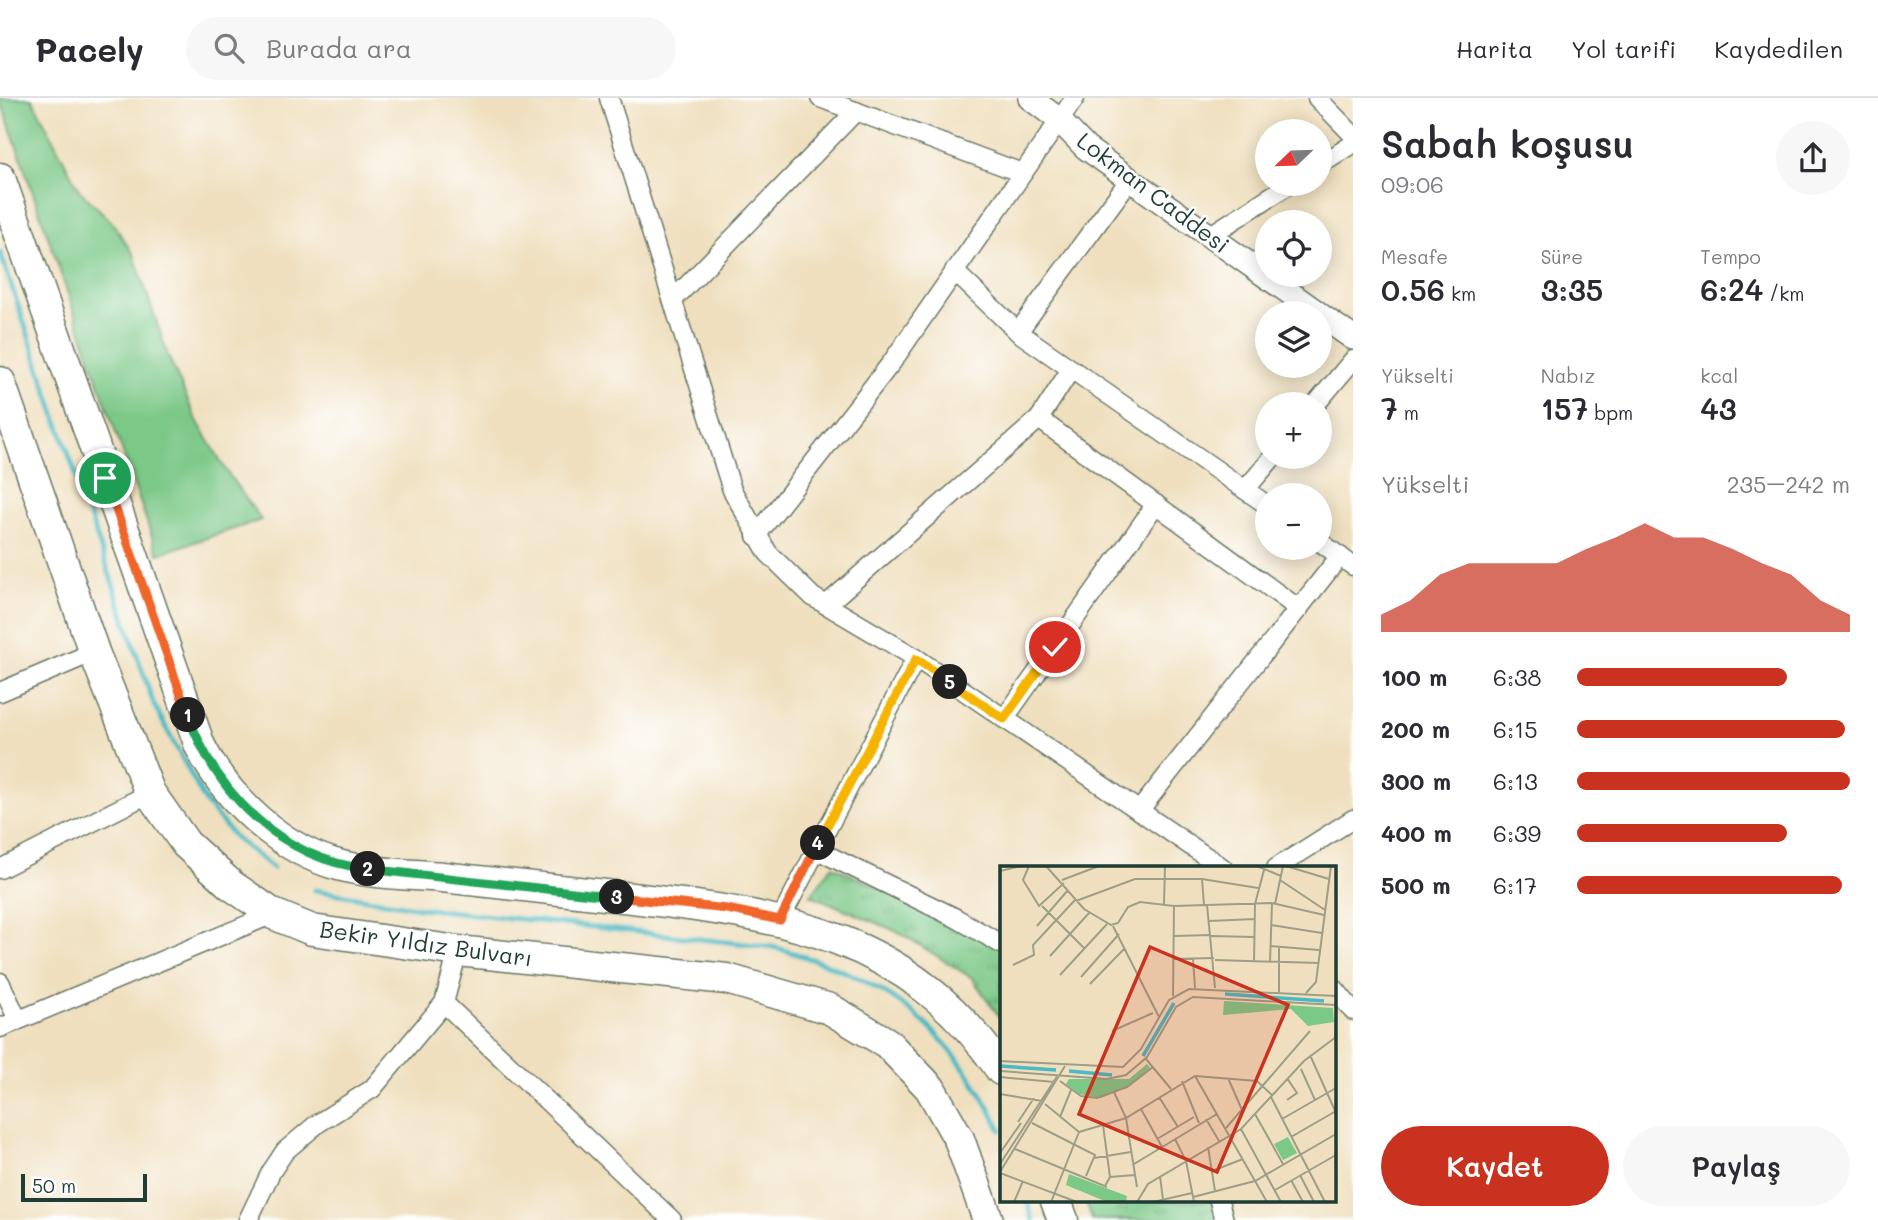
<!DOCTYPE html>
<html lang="tr">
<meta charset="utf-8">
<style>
body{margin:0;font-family:Mali,sans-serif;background:#f7f7f7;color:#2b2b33;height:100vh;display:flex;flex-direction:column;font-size:26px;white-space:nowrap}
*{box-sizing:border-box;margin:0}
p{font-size:23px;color:#7c7c81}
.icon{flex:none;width:38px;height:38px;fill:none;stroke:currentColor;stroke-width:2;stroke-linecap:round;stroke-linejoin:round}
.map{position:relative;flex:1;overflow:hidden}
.details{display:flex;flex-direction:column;background:#fff;width:525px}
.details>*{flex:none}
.needle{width:46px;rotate:247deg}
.buttons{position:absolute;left:1255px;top:21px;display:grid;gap:14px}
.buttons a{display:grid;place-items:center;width:77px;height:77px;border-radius:50%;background:#fff;box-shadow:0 4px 18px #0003;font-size:35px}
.scale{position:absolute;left:21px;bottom:18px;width:126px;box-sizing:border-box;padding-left:7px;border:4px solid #1f3d34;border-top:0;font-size:19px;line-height:24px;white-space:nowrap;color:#1f3d34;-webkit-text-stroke:5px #fff;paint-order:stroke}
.pin{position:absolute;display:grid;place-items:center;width:60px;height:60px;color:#fff;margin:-30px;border:4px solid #fff;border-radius:50%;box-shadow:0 2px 7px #0007}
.km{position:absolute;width:35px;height:35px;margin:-18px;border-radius:50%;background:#222;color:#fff;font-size:19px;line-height:35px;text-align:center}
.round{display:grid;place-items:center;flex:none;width:74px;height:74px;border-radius:37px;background:#f7f7f7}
.summary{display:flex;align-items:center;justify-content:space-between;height:119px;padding:0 28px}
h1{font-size:38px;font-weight:600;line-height:52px}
.metrics{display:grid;grid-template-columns:repeat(3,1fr);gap:10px;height:119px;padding:7px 28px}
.metrics div{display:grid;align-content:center}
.metrics b{font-size:30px;font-weight:600}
.metrics small{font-size:19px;font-weight:400}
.metrics p{font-size:19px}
.chart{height:196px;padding:14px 28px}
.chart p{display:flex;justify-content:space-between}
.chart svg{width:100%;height:126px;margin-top:7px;fill:#c8321e;opacity:.7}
.action{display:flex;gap:14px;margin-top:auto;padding:14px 28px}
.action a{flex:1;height:80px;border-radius:42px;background:#c8321e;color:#fff;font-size:28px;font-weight:600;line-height:80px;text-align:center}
.action a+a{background:#f7f7f7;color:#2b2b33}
ul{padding:0 28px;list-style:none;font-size:23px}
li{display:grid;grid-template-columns:112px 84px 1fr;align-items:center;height:52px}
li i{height:18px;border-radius:9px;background:#c8321e}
header{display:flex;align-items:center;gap:42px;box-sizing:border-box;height:98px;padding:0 35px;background:#fff;border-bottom:2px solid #e1e1e2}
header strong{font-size:33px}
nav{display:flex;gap:38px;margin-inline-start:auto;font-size:24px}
.search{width:490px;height:63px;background:#f7f7f7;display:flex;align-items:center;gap:18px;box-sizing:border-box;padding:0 24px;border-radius:38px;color:#7c7c81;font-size:26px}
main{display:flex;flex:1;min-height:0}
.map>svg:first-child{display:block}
.grass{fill:#7cc887;stroke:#4e825e;stroke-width:2}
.park{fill:url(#park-tufts);stroke:#4e825e;stroke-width:2}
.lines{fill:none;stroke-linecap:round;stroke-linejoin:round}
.stream{stroke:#4ab9c3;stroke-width:5}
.minor-casing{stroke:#687664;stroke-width:21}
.tertiary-casing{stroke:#687664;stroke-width:26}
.primary-casing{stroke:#687664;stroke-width:33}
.minor{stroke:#fff;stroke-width:18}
.tertiary{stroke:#fff;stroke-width:23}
.primary{stroke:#fff;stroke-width:30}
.split-1-casing{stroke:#fff;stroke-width:14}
.split-2-casing{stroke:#fff;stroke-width:14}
.split-3-casing{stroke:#fff;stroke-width:14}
.split-4-casing{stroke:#fff;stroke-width:14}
.split-5-casing{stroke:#fff;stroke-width:14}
.split-6-casing{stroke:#fff;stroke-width:14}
.split-1{stroke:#f0652b;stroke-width:9}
.split-2{stroke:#22a559;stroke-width:9}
.split-3{stroke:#22a559;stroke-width:9}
.split-4{stroke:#f0652b;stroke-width:9}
.split-5{stroke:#f5b400;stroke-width:9}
.split-6{stroke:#f5b400;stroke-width:9}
.labels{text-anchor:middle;stroke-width:5;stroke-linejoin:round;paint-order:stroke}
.street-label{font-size:23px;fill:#1f3d34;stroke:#fff}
.inset-river{fill:none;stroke:#4ab9c3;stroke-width:3.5}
.inset-road{fill:none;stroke:#9c9e87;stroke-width:2}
.view{fill:#c8321e;fill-opacity:0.15;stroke:#c8321e;stroke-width:3.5}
.inset-edge{fill:none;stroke:#1f3d34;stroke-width:3.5}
</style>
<header>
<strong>Pacely</strong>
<div class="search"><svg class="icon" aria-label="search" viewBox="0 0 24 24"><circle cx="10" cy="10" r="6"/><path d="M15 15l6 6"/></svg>Burada ara</div>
<nav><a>Harita</a><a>Yol tarifi</a><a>Kaydedilen</a></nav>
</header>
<main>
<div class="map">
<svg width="1353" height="1122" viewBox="0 0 1353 1122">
<defs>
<pattern id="park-tufts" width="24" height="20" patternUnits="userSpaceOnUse" patternTransform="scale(1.75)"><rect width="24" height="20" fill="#7cc887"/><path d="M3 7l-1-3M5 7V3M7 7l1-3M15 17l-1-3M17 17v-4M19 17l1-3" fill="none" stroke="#65a46f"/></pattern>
</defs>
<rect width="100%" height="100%" fill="#fff"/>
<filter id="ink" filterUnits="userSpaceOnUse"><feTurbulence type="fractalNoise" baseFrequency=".0143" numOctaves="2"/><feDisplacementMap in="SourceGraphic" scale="14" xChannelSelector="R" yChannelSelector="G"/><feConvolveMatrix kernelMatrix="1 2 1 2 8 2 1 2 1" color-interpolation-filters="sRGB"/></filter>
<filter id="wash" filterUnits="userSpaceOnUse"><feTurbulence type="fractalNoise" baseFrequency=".00686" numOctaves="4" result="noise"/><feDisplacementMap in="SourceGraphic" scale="28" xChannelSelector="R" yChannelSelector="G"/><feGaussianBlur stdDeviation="1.57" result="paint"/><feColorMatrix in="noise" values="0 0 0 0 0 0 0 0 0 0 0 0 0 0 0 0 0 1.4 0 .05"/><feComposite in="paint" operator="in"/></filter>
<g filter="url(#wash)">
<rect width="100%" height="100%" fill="#efdfbe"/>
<path class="grass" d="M0 0H32L79 92 111 123 134 157 168 258 195 319 227 374 261 422 158 456Z"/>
<g class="park">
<path d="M832 768 1001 846V921L972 880 900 835 811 797Z"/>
<path d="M1086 1103H1214L1216 1122H1092Z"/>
</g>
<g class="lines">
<g class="stream">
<path d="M0 154 154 607 206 705 236 741 273 770"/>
<path d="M315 792 420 810 773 849C888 881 947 925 1001 1032"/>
<path d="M1027 1103 1033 1122"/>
</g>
</g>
</g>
<g filter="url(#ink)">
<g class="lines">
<defs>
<g id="minor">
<path d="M609 0 732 392 768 455 813 499 916 560 1223 770"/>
<path d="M820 0 1022 75"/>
<path d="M1317 0 1353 37"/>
<path d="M1320 67 1353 46"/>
<path d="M1209 138 1290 86"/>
<path d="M954 173 1018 234 1267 407"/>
<path d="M673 202 856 13"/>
<path d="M1018 234 1130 81"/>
<path d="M1316 306 1353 262"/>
<path d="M1039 321 1299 511"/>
<path d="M1245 392 1273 359"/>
<path d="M756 438 892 264 1075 0"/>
<path d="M1320 444 1353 468"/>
<path d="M826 507 1039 321 1071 271"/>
<path d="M0 594 94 554"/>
<path d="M1004 621 1156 406"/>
<path d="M1139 713 1340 458"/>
<path d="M815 751 956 820 1001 846"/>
<path d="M1276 770 1353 721"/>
<path d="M0 771 150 695"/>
<path d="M780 822 916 560"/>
<path d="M0 884 18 922"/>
<path d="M1334 890 1353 913"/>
<path d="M444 905 672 1122"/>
<path d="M0 930 273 816"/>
<path d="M1219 1103 1224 1122"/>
<path d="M248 1122 271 1074 285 1053 317 1026 372 991 444 905 458 853"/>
</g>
<g id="tertiary">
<path d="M1030 0 1058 21 1086 50 1318 215"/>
<path d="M1320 217 1353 240"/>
</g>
<g id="primary">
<path d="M0 80 200 648C227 702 282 753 342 768 374 776 409 776 442 779 505 786 568 793 632 800 782 817 910 837 1001 972"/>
<path d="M0 284 94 554 150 695 186 746 231 787 273 816 312 832 458 853 727 881 830 911 887 945 930 990 959 1041 988 1122"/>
<path d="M1056 1103 1063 1122"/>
</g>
</defs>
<use href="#minor" class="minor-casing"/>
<use href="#tertiary" class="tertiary-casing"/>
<use href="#primary" class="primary-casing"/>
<use href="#minor" class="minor"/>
<use href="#tertiary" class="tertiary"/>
<use href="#primary" class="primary"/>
</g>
</g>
<g class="lines" filter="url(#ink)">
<defs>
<path id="split-1" d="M105 380 188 617"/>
<path id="split-2" d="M188 617C217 697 281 761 368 771"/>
<path id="split-3" d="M368 771 617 799"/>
<path id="split-4" d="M617 799 727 811 780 822 818 745"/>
<path id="split-5" d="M818 745 916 561 950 584"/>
<path id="split-6" d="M950 584 1004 621 1055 549"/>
</defs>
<use href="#split-1" class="split-1-casing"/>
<use href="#split-2" class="split-2-casing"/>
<use href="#split-3" class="split-3-casing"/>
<use href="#split-4" class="split-4-casing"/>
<use href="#split-5" class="split-5-casing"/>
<use href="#split-6" class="split-6-casing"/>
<use href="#split-1" class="split-1"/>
<use href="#split-2" class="split-2"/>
<use href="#split-3" class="split-3"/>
<use href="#split-4" class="split-4"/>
<use href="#split-5" class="split-5"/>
<use href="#split-6" class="split-6"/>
</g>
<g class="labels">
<g class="street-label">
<text transform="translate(1153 95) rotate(37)" y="8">Lokman Caddesi</text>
<text transform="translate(426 846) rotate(8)" y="8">Bekir Yıldız Bulvarı</text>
</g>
</g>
<g transform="translate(1000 768)">
<rect width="336" height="336" fill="#efdfbe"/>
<path d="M224 135 333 142 334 156 308 160 291 143 223 149Z" fill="#7cc887"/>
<path d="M147 198 150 202 130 220 101 232 79 228 66 218 69 213H129ZM288 271 297 287 283 294 274 278ZM69 308 127 330 126 336H107L66 319Z" fill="#7cc887"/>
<path class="inset-river" d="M225 128 324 135M143 190 174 137M0 200 56 204M69 205 112 209"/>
<path class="inset-road" d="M29 0 23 14 39 40 64 17M46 0 84 43 111 59 118 57 128 41 140 36 174 40 272 37 324 49M257 0 281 10M286 0 329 13M0 5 21 0M202 13 204 39M62 14 99 0M280 14 325 44M76 35 135 13H202L258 22M275 38 283 0M164 39 165 0M207 39 215 122M42 40 84 82M209 55 255 53M271 59 322 67M37 60 68 24M113 60 159 151M174 70 211 69M211 70 254 71M270 80 319 84M279 81V126M50 90 89 47M173 93 214 92M193 93 195 122M215 94 318 97M254 96 255 38 264 4M270 96 272 37M13 99 34 89 33 79 75 34M60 109 107 58M81 111 119 68M90 118 125 82M306 127 316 116 331 0M173 130 174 40M112 165 153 147M335 171 336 149M310 189 336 247M146 193 171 223M0 195 123 201 141 183 169 134 189 123 336 130M301 203 315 234M0 205 107 213 126 209 147 191 176 141 193 131 336 139M195 210 267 336M0 211 54 216M228 212 242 244M60 215 81 230 97 232 127 221 153 201M182 215 199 257M114 226 126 252 137 321M0 228 42 235M159 231 178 261M271 231 325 336M287 234 297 227 287 212M45 238 79 266M141 243 162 281M255 248 283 298M60 251 71 224M206 253 219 275M282 253 336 222M18 256 34 232M32 257 95 289 86 310M103 259 110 311M226 262 310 165M241 263 281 336M79 266 126 252 195 210 257 215 272 229M291 271 336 245M157 273 194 251M175 273 186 295 194 336M208 281 215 325M15 283 107 321M0 287 21 257M94 292 131 286M0 298 58 209M134 298 217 248M212 305 243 293M0 306 65 200M0 307 77 336M300 309 314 336M160 310 163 334M291 314 303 336M105 320 110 311 135 309M275 324 336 289M193 331 255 315 336 268M14 336 23 315M51 336 79 266M137 336 148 318 241 263 304 195 336 171M153 336 192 327"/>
<path class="view" d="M150 81 288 139 217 306 79 248Z"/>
<rect width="336" height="336" class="inset-edge"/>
</g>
</svg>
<div class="buttons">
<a><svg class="needle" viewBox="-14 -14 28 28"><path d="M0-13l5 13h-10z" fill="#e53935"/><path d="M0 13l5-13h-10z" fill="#7c7c81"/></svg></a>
<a><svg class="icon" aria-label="locate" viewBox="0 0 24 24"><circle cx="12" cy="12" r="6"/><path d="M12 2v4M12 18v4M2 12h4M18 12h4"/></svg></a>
<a><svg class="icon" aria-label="layers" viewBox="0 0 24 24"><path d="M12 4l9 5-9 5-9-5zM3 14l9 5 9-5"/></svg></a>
<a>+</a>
<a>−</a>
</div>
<div class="scale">50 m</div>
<div class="pin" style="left:105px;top:380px;background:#1e9e55"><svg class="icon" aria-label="arrive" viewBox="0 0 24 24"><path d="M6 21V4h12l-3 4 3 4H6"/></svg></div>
<div class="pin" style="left:1055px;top:549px;background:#d93025"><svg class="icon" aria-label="check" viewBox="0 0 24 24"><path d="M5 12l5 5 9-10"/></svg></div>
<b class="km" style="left:188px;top:617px">1</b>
<b class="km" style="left:368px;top:771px">2</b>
<b class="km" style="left:617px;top:799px">3</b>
<b class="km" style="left:818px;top:745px">4</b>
<b class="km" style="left:950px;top:584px">5</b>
</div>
<section class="details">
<div class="summary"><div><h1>Sabah koşusu</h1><p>09:06</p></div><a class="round"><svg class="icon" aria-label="share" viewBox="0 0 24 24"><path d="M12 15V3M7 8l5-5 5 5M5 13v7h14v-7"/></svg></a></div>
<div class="metrics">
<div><p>Mesafe</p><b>0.56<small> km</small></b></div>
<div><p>Süre</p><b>3:35</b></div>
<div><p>Tempo</p><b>6:24<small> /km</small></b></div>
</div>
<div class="metrics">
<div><p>Yükselti</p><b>7<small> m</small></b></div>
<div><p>Nabız</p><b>157<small> bpm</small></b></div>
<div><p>kcal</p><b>43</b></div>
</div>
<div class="chart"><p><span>Yükselti</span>235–242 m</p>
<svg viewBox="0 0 160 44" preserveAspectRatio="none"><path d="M0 44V38L10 33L20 24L30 20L40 20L50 20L60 20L70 15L80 11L90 6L100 11L110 11L120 15L130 20L140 24L150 33L160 38V44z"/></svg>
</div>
<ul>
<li><b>100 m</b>6:38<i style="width:77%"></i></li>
<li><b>200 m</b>6:15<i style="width:98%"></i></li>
<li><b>300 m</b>6:13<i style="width:100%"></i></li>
<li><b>400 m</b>6:39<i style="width:77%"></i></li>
<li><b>500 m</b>6:17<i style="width:97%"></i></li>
</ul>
<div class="action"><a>Kaydet</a><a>Paylaş</a></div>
</section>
</main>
